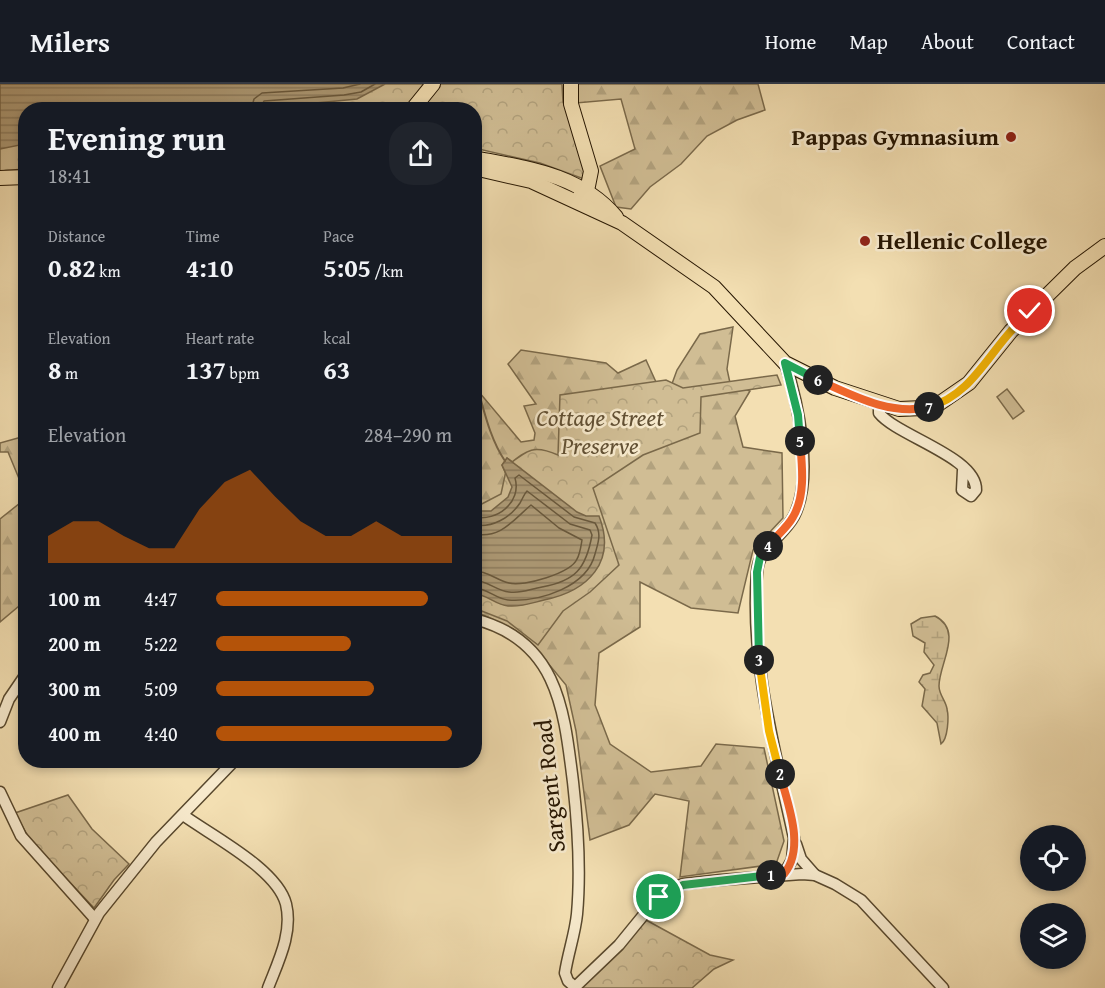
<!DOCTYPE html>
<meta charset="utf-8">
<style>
body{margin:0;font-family:"Gentium Book Plus",serif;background:#20242c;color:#f1f3f6;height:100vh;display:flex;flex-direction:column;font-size:22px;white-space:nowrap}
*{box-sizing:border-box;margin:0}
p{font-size:20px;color:#9ea1a6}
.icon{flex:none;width:33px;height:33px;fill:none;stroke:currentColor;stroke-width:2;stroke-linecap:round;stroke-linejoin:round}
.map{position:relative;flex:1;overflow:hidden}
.panel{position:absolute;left:18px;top:18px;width:464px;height:666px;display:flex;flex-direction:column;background:#171b24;border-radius:24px;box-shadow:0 3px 9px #0003}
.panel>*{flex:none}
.controls{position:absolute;left:1020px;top:741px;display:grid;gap:12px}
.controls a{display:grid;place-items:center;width:66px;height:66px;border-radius:50%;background:#171b24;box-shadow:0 3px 9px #0003;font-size:30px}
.pin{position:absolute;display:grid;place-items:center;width:51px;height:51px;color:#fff;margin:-26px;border:3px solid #fff;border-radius:50%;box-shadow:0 2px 6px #0007}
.km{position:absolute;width:30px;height:30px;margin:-15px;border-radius:50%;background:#222;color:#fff;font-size:16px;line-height:30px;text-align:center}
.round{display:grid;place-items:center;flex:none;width:63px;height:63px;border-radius:24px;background:#20242c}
.head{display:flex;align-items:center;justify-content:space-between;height:102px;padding:0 30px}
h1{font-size:33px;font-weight:700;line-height:45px}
.figures{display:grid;grid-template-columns:repeat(3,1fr);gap:9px;height:102px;padding:6px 30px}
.figures div{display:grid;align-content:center}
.figures b{font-size:26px;font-weight:700}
.figures small{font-size:16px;font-weight:400}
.figures p{font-size:16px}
.chart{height:168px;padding:12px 30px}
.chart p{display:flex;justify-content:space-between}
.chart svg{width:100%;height:108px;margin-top:6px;fill:#b45309;opacity:.7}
ul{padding:0 30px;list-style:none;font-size:20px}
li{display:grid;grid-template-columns:96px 72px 1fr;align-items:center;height:45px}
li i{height:15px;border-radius:8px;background:#b45309}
header{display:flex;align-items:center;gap:36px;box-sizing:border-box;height:84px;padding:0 30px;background:#171b24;border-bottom:2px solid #363941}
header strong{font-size:28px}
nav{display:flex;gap:33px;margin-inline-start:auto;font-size:21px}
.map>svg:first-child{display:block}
.forest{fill:url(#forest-firs);stroke:#7a694a;stroke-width:1.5}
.wetland{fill:url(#wetland-marsh);stroke:#7a694a;stroke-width:1.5}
.park{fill:url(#park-crowns);stroke:#7a694a;stroke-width:1.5}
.pitch{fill:#d0bd94;stroke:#7a694a;stroke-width:1.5}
.water{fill:url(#water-rules);stroke:#776547;stroke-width:1.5}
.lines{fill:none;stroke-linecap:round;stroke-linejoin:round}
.shore{stroke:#69583c;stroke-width:1.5}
.stream{stroke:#776547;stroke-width:2}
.minor-casing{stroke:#58482d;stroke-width:13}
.major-casing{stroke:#251501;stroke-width:16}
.minor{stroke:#f7eacd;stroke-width:10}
.major{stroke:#f3dfb2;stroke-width:14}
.split-1-casing{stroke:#fff;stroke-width:12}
.split-2-casing{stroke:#fff;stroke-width:12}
.split-3-casing{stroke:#fff;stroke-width:12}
.split-4-casing{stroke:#fff;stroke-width:12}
.split-5-casing{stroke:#fff;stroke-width:12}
.split-6-casing{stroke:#fff;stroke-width:12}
.split-7-casing{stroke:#fff;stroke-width:12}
.split-8-casing{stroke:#fff;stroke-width:12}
.split-9-casing{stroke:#fff;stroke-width:12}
.split-1{stroke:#22a559;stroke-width:8}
.split-2{stroke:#f0652b;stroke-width:8}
.split-3{stroke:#f5b400;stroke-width:8}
.split-4{stroke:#22a559;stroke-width:8}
.split-5{stroke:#f0652b;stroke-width:8}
.split-6{stroke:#22a559;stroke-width:8}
.split-7{stroke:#f0652b;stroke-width:8}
.split-8{stroke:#f5b400;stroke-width:8}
.split-9{stroke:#f5b400;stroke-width:8}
.poi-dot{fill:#8f2418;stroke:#f7eacd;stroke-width:2}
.labels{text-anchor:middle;stroke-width:5;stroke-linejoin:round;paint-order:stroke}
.poi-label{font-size:24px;font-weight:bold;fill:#251501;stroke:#f7eacd;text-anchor:end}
.park-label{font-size:24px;font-style:italic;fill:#615034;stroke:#f7eacd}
.street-label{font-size:24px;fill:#251501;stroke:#f7eacd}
</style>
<header>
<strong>Milers</strong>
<nav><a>Home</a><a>Map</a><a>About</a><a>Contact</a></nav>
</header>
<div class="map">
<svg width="1105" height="904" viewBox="0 0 1105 904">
<defs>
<pattern id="forest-firs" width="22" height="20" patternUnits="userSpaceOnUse" patternTransform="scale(1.5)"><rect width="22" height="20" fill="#d0bd94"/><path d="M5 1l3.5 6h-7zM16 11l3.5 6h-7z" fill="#b2a27e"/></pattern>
<pattern id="wetland-marsh" width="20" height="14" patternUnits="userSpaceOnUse" patternTransform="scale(1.5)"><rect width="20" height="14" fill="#d0bd94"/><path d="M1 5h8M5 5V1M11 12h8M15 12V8" fill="none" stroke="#b2a27e"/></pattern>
<pattern id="park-crowns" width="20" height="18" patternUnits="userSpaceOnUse" patternTransform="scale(1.5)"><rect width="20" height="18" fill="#d0bd94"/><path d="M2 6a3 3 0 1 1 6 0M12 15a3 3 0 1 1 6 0" fill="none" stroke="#b2a27e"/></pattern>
<pattern id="water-rules" width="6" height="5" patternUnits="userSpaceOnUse" patternTransform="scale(1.5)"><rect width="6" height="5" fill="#ad9a76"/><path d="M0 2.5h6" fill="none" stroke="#8d7c5e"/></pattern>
</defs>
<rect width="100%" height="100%" fill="#f3dfb2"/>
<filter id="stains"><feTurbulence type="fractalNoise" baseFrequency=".00333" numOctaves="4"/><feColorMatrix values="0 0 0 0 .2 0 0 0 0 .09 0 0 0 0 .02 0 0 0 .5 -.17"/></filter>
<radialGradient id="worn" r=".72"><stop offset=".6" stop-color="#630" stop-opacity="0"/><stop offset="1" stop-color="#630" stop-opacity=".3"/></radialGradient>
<g class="forest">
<path d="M578 0H758L765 26 737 36 707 52 681 80 650 103 631 125 616 123 600 82 635 65 621 15 576 19Z"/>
<path d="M733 243 727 285 730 299 750 307 735 332 743 363 782 369 783 434 753 466 738 529 691 524 640 498V543L599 569 595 621 610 660 651 688 701 682 716 660 764 664 784 757 776 780 680 793 689 717 655 710 629 741 590 756 576 647 566 601 538 567 513 545 481 530 487 513C511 526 519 522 544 516 571 510 594 500 601 472 605 456 606 447 599 432H586L577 428 507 374 502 381 512 403 508 413 491 427H474V302L521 358 534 356 535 349 524 322 536 320 508 280 521 266 606 279 618 289 646 276 656 298 631 307 609 343 629 347 666 316 677 286 700 250Z"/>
<path d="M25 352H26L25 409 8 368H0V359Z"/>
<path d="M25 415V517L0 538V435Z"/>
</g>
<path class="wetland" d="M935 532C964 547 939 579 939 602 939 611 946 617 947 625 949 633 948 655 941 660L937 639 922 622 925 605 919 598 923 591 930 589 934 581 924 568 925 559 913 552 911 540 921 534Z"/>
<g class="park">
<path d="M0 0H562L563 18 585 74 584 95 540 79 474 64V26H26L25 85 0 87Z"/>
<path d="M777 291 781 301 701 313 700 349 643 371 593 404 619 481 590 508 563 527 538 561 507 537 474 524V424L501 410 507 382C527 366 533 360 558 371L560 311 666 296 683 304Z"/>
<path d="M68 711 92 745 129 780 114 796 94 824 30 756 15 729Z"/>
<path d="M646 836 710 871 733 876 714 885 692 904H581L610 877Z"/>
</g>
<path class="pitch" d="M1007 305 1024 327 1013 335 997 313Z"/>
<g class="water">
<path d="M0 0H385L357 15 285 22 220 26H26L25 60 0 65Z"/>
<path d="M507 374 577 428 586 432H599C617 478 588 507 544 516 532 519 522 523 508 522 496 521 487 511 474 509V427H491L508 413 512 403 502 381Z"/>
</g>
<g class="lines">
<g class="shore">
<path d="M251 26 254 15 262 9 343 4 360 0"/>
<path d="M259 26 264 17 344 11 361 8 375 0"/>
<path d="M474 433C497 438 522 418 515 394L519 391 574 433 595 439C602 450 598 459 595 470 587 503 540 518 508 516 496 515 487 504 474 504"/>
<path d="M474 441C492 444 510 434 520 419 523 414 524 410 527 407L570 440 590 446 592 451C586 485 575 497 542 503 530 505 521 510 509 508 497 507 488 497 474 496"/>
<path d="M474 450C501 455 513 436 531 421L559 444 582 456C581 462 580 470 577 475 571 489 524 503 509 499 496 496 488 487 474 487"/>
</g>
<g class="stream">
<path d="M305 26 306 19"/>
<path d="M474 292C483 320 488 352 505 377"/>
</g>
<defs>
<g id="minor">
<path d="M879 321V329C897 352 977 373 976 406L971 412 962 406 963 386"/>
<path d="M474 535C558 556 564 626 573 698 578 742 581 786 577 830 575 850 568 869 565 889L568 897 575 903"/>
<path d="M0 638 9 615 26 590"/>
<path d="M0 708 21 752 95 835"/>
<path d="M183 731C212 752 277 785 286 820 293 849 278 878 268 904"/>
<path d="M796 760 801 775 815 791"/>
<path d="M784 790 792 776 794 754C775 666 750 579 757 488 759 462 783 453 794 432 814 393 798 318 785 279"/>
<path d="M58 904 99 829 156 758 235 676"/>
<path d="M574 904 619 861 659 812 670 805 683 800 721 796 802 790 815 791 835 800 861 816 943 904"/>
</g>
<g id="major">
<path d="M571 0V20L591 87 588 102 580 112"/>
<path d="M412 26 433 0"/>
<path d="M474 74C526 84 580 90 616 133"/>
<path d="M474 84 531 97 622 139 714 203 785 279 835 304 899 325 924 324 940 319 969 299 1011 247 1075 184 1105 162"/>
<path d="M0 94 26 93"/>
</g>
</defs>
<use href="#minor" class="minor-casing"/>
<use href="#major" class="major-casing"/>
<use href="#minor" class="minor"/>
<use href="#major" class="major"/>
</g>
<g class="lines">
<defs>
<path id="split-1" d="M659 813 683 801 771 791"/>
<path id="split-2" d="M771 791 784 790C806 763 787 719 780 690"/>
<path id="split-3" d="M759 576 769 647 780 690"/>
<path id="split-4" d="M759 576 757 488 760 473 768 462"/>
<path id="split-5" d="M768 462C776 452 787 444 793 433 806 411 802 381 800 357"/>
<path id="split-6" d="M800 357 798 331 785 279 818 296"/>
<path id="split-7" d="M818 296C852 311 890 332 929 323"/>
<path id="split-8" d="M929 323C969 312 986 274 1012 246"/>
<path id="split-9" d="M1012 246 1030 227"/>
</defs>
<use href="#split-1" class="split-1-casing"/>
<use href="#split-2" class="split-2-casing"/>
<use href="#split-3" class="split-3-casing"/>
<use href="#split-4" class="split-4-casing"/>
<use href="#split-5" class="split-5-casing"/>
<use href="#split-6" class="split-6-casing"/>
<use href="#split-7" class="split-7-casing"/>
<use href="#split-8" class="split-8-casing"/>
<use href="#split-9" class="split-9-casing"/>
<use href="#split-1" class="split-1"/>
<use href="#split-2" class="split-2"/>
<use href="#split-3" class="split-3"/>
<use href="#split-4" class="split-4"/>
<use href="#split-5" class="split-5"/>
<use href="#split-6" class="split-6"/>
<use href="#split-7" class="split-7"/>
<use href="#split-8" class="split-8"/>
<use href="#split-9" class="split-9"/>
</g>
<g class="poi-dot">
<circle cx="1011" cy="53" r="6"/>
<circle cx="865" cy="157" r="6"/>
</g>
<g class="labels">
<g class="poi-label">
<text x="999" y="61">Pappas Gymnasium</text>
<text x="877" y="165" text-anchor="start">Hellenic College</text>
</g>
<g class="park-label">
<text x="600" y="342">Cottage Street<tspan x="600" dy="28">Preserve</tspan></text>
</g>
<g class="street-label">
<text transform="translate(550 702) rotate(-96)" y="8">Sargent Road</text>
</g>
</g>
<rect width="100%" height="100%" filter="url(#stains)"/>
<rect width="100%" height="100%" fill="url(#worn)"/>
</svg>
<div class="controls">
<a><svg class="icon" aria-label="locate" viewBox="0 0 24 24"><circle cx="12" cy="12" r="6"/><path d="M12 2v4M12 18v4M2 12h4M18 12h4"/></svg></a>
<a><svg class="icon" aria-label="layers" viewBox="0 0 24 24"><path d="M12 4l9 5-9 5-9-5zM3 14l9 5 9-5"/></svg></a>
</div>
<div class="pin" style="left:659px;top:813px;background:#1e9e55"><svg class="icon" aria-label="arrive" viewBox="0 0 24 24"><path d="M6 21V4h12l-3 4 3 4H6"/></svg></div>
<div class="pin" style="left:1030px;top:227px;background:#d93025"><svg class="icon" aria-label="check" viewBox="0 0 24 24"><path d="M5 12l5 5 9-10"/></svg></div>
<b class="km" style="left:771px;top:791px">1</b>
<b class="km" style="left:780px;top:690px">2</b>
<b class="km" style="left:759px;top:576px">3</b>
<b class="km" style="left:768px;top:462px">4</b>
<b class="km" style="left:800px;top:357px">5</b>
<b class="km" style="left:818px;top:296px">6</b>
<b class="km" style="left:929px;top:323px">7</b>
<section class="panel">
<div class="head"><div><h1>Evening run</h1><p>18:41</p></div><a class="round"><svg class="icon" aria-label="share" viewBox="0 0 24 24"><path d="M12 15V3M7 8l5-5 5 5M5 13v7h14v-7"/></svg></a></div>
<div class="figures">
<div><p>Distance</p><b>0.82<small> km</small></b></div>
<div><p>Time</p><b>4:10</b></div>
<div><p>Pace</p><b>5:05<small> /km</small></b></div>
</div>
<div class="figures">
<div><p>Elevation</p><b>8<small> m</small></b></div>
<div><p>Heart rate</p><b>137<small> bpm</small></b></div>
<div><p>kcal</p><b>63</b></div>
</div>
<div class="chart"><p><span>Elevation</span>284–290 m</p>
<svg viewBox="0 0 160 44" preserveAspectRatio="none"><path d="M0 44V33L10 27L20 27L30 33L40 38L50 38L60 22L70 11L80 6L90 17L100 27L110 33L120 33L130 27L140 33L150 33L160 33V44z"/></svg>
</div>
<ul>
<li><b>100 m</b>4:47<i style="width:90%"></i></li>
<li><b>200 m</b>5:22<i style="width:57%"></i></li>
<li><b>300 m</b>5:09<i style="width:67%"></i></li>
<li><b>400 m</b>4:40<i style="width:100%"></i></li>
</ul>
</section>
</div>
